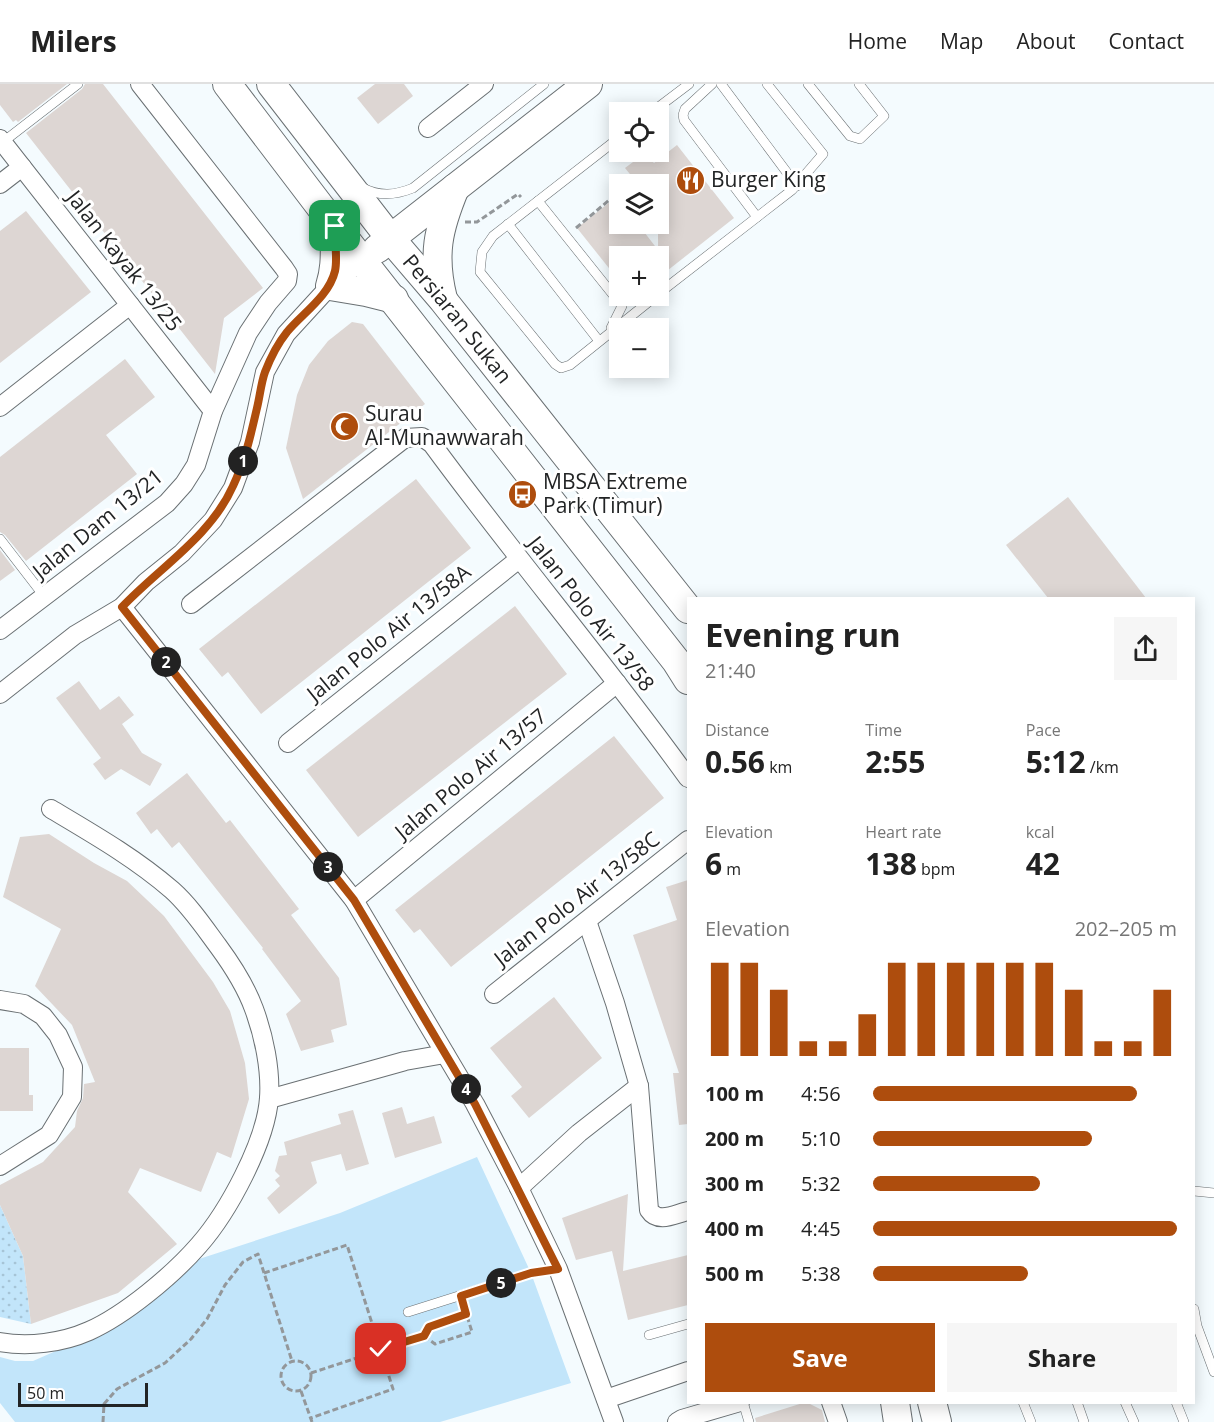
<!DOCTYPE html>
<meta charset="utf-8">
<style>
body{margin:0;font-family:"Open Sans",sans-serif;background:#f6f6f6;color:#222;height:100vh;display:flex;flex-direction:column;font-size:22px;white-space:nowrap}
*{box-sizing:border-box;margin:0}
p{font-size:20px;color:#767676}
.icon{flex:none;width:33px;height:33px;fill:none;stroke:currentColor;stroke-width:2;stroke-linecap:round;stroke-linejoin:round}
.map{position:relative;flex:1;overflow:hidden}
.side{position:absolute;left:687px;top:513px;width:508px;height:807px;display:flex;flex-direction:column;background:#fff;border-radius:0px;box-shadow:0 3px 15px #0003}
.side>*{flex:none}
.tools{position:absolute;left:609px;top:18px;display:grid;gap:12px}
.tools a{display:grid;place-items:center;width:60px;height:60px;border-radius:0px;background:#fff;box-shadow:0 3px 15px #0003;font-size:30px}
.scale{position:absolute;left:18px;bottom:15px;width:130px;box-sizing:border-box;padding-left:6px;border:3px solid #222425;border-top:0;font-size:16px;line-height:21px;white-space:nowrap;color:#222425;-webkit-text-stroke:4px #fff;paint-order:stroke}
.pin{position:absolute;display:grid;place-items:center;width:51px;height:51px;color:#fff;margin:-26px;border-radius:12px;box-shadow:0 3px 9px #0006}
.km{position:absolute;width:30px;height:30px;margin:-15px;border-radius:50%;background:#222;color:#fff;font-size:16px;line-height:30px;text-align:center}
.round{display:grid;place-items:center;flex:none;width:63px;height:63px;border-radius:0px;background:#f6f6f6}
.summary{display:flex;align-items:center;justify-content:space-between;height:102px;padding:0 18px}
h1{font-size:33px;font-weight:700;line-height:45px}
.metrics{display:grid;grid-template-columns:repeat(3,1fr);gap:9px;height:102px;padding:6px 18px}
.metrics div{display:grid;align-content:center}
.metrics b{font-size:30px;font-weight:700}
.metrics small{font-size:16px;font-weight:400}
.metrics p{font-size:16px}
.chart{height:168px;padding:12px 18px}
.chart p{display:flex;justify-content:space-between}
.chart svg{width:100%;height:108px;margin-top:6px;stroke:#ae4d0d;stroke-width:6}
.button{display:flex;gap:12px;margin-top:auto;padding:12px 18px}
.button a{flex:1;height:69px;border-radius:0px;background:#ae4d0d;color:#fff;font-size:24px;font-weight:700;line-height:69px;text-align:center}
.button a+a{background:#f6f6f6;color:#222}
ul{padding:0 18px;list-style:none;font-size:20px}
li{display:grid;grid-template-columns:96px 72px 1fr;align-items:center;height:45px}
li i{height:15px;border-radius:8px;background:#ae4d0d}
header{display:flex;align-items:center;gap:36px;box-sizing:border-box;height:84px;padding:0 30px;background:#fff;border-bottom:2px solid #e0e0e0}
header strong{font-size:28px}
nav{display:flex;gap:33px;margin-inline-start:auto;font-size:21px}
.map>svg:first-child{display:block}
.grass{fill:url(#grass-dots)}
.park{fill:#c2e5fa}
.building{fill:#ddd6d3}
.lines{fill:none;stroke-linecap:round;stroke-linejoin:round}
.lane-casing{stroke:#6a7073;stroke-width:10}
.street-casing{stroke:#6a7073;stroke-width:20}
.primary-casing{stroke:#6a7073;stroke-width:30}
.path{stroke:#93979a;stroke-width:3;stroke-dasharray:6 3;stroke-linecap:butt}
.lane{stroke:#fff;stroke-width:9}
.street{stroke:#fff;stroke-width:18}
.primary{stroke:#fff;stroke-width:28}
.route-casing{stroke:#fff;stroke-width:12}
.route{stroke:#ae4d0d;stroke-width:8}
.labels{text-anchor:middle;stroke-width:6;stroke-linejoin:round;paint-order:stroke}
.poi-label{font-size:21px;fill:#222425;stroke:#fff;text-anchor:start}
.street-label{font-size:21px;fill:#222425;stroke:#fff}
</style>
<header>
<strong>Milers</strong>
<nav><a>Home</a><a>Map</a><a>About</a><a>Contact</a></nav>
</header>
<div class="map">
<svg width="1214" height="1338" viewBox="0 0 1214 1338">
<defs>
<pattern id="grass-dots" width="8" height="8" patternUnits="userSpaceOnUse" patternTransform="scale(1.5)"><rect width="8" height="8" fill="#c2e5fa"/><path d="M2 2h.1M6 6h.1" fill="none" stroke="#a6c4d6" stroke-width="1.8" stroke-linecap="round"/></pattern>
</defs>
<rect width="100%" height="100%" fill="#f4fbfe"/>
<path class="grass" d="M0 1121 23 1172 31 1240 0 1233Z"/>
<path class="park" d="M477 1073 531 1189 571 1299 440 1338H15L0 1319V1273L15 1277H33L90 1252 196 1176 340 1129Z"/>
<g class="building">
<path d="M0 0H67L18 38 16 36 13 38 0 21Z"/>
<path d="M85 0H103L263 204 224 234 215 290 26 49 82 5Z"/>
<path d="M375 0H404L413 12 378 40 357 14Z"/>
<path d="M677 61 734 134 658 194V172H620V198L577 144 620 110V140H638L658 166V100H638L625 84 645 69 654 79Z"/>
<path d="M26 127 91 208 0 279V147Z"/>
<path d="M352 238 363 240 425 320 303 415 286 364 297 311 309 281 328 257Z"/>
<path d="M125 275 155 313 106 351 137 390 26 477 5 451 0 448V373Z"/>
<path d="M416 395 471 464 261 630 228 588 222 593 199 565Z"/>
<path d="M1068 413 1146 514H1048L1006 461Z"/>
<path d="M0 466 15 486 0 497Z"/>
<path d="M515 522 567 590 358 753 306 686Z"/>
<path d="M79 597 100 626 119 612 134 631 122 640 142 669 162 680 150 702 121 685 105 696 93 680 101 674 56 614Z"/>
<path d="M614 652 664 714 451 883 420 845 414 849 395 826Z"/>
<path d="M187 689 226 739 230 736 299 825 291 831 339 894 347 941 331 946 334 958 301 967 286 930 301 917 262 865 263 864 179 758 172 764 157 745 151 750 136 729Z"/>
<path d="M49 750 94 779 127 797 164 832 213 898 230 927 245 979 249 1015 231 1074 217 1068 201 1108 140 1084 128 1108 177 1160 118 1209 31 1240 23 1172 0 1121V1101L43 1078 75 1043 77 1027 83 1014 84 1000 95 998 72 941 35 902 61 845 3 813 20 753Z"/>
<path d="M688 796V1040L679 1041 673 989H679L633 851 677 836 666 803Z"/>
<path d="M554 913 602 974 529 1034 511 1012 522 1003 490 964Z"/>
<path d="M0 964H29V1011H33V1027H0Z"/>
<path d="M402 1023 407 1040 434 1032 442 1059 395 1074 382 1029Z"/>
<path d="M353 1026 369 1080 346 1087 341 1070 311 1078 317 1099 279 1130 267 1114 280 1102 275 1096 280 1092 275 1087 279 1072 287 1071 284 1058 341 1040 338 1030Z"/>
<path d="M628 1110 623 1187 688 1171V1221L628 1236 612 1167 576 1176 562 1134Z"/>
<path d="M806 1318 822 1326 825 1338H756L755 1334Z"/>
</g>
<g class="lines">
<defs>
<g id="lane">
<path d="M712 0 685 25 683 31 684 36 757 133"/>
<path d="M721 0 797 102"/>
<path d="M808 0 850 52 860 55 884 32 859 0"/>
<path d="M652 28 689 0"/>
<path d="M620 53 493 152 482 168 480 188 555 280 561 284 570 281 656 212"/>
<path d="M3 58 78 0"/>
<path d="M363 104C380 113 396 111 413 104L544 0"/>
<path d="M538 117 622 222 611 244"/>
<path d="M508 140 599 257"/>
<path d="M658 210 792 106 823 70 767 0"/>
<path d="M0 455 44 512"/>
<path d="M1194 1107 1214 1109"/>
<path d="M1194 1225 1197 1242 1214 1288"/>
<path d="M408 1228 531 1189 558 1185"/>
<path d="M649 1251 688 1240"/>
<path d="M743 1318 749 1338"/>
<path d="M1023 1318 1031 1338"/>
<path d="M1077 1318 1084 1338"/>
<path d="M1125 1318 1134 1338"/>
<path d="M1176 1318 1184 1338"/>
</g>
<g id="street">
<path d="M428 44 484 0"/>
<path d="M0 55 213 327"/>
<path d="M0 100 22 83"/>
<path d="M0 323 130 221"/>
<path d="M191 520 405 354 422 353 432 360C515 473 606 580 688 694"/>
<path d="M122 523 354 816 475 1020 519 1104 558 1185 614 1338"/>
<path d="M0 546 167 419 184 400 196 381 213 327 248 249 268 219 287 197 288 190 284 184 140 0"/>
<path d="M0 610 75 551 122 523 146 498 182 469 213 436 233 404 250 358 265 288 286 250 330 202 362 176"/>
<path d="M288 659 519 475"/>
<path d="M354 816 617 599"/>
<path d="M587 837 615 919 639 1002 649 1126C658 1140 675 1130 688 1127"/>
<path d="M494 910 688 756"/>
<path d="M0 916 24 920 43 932 58 951 73 983 72 1013 49 1051 0 1082"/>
<path d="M269 1015 405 977 445 970"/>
<path d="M519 1104 579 1049 639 1002"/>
<path d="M0 1258C28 1263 62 1259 89 1247 125 1231 173 1191 199 1161 228 1128 266 1058 269 1014 271 986 264 952 254 925 246 903 232 881 218 862 204 843 190 822 172 806 135 774 93 750 51 725"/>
<path d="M606 1315 688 1287"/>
<path d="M831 1318 838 1338"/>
<path d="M677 1338 682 1335 740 1318"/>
</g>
<g id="primary">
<path d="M227 0 335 142 676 577 688 596"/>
<path id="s1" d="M271 0 390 154 443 216 688 525"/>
<path d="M335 142C334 164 337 180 330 202L366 208 394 215"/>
<path d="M377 165 588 0"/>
<path d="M443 215C432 171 438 145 455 104"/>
<path d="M895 1318 898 1338"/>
<path d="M932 1318 937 1338"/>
</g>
</defs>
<use href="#lane" class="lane-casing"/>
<use href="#street" class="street-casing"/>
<use href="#primary" class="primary-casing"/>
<g class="path">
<path d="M465 138H477L518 110 521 113"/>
<path d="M576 144 620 107"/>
<path d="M264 1189 347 1161 393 1305 311 1334"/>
<path d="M424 1252 435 1260 472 1248 464 1222"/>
<circle cx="296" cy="1292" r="15"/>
<path d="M311 1289 424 1252 429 1243 466 1230"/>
<path d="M301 1307 312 1338"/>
<path d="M103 1338 104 1320 117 1305 165 1279 191 1255 207 1235 225 1201 243 1178 258 1170 292 1277"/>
</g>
<use href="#lane" class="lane"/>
<use href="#street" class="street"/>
<use href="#primary" class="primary"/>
</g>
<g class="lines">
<defs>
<path id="route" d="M335 142C334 156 338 174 335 187 329 212 303 229 287 248 279 258 270 275 265 288 261 299 260 312 257 324 251 350 245 377 233 402 211 452 159 484 122 523L354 816 475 1020 558 1185 531 1189 461 1212 466 1230 429 1243 424 1252 381 1265"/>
</defs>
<use href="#route" class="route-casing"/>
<use href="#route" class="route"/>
</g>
<defs>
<symbol id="restaurant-disc" viewBox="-11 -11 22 22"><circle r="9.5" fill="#ae4d0d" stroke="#fff"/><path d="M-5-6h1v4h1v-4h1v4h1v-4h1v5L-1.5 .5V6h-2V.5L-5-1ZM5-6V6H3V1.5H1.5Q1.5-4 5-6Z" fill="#fff"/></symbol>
<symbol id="mosque-disc" viewBox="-11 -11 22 22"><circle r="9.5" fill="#ae4d0d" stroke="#fff"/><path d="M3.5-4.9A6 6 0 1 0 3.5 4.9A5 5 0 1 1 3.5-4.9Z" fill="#fff"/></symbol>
<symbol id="bus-disc" viewBox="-11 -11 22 22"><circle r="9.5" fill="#ae4d0d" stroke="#fff"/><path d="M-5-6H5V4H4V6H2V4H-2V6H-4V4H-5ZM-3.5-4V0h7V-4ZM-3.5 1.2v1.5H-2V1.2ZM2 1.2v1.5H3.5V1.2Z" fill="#fff"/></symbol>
</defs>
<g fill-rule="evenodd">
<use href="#restaurant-disc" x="674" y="80" width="33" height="33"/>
<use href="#mosque-disc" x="328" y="326" width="33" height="33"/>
<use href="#bus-disc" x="506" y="394" width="33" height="33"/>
</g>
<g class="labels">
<g class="poi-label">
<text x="711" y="103">Burger King</text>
<text x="365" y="337">Surau<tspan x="365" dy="24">Al-Munawwarah</tspan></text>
<text x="543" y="405">MBSA Extreme<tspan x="543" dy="24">Park (Timur)</tspan></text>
</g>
<g class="street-label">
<text transform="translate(124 177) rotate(52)" y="7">Jalan Kayak 13/25</text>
<text dy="7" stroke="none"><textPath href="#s1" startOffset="300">Persiaran Sukan</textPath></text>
<text transform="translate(98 440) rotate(-39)" y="7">Jalan Dam 13/21</text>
<text transform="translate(591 530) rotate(52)" y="7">Jalan Polo Air 13/58</text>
<text transform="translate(389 549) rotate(-39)" y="7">Jalan Polo Air 13/58A</text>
<text transform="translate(471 690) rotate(-40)" y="7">Jalan Polo Air 13/57</text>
<text transform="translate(577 815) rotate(-38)" y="7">Jalan Polo Air 13/58C</text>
</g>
</g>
</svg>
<div class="tools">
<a><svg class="icon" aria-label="locate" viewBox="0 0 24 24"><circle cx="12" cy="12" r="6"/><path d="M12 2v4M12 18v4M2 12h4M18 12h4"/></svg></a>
<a><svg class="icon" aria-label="layers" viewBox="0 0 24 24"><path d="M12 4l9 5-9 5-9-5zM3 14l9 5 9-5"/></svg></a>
<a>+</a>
<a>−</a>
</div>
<div class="scale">50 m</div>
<div class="pin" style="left:335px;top:142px;background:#1e9e55"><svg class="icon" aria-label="arrive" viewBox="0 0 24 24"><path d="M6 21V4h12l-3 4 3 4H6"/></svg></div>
<div class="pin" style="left:381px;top:1265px;background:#d93025"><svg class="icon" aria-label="check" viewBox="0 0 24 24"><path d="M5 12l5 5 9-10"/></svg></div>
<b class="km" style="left:243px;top:377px">1</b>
<b class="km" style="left:166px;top:578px">2</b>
<b class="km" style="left:328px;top:783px">3</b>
<b class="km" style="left:466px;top:1005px">4</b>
<b class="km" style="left:501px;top:1199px">5</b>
<section class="side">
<div class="summary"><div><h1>Evening run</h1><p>21:40</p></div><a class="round"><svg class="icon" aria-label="share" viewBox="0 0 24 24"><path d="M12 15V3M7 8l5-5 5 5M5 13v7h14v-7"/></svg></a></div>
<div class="metrics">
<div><p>Distance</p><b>0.56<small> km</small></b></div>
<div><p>Time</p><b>2:55</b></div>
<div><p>Pace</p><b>5:12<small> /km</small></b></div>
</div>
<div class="metrics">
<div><p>Elevation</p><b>6<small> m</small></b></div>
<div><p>Heart rate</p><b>138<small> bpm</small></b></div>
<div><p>kcal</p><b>42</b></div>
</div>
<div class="chart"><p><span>Elevation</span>202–205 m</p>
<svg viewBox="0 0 160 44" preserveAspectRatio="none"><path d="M5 44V6M15 44V6M25 44V17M35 44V38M45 44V38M55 44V27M65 44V6M75 44V6M85 44V6M95 44V6M105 44V6M115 44V6M125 44V17M135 44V38M145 44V38M155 44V17"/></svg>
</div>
<ul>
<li><b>100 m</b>4:56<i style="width:87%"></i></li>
<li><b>200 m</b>5:10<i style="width:72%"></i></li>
<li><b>300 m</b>5:32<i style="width:55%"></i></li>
<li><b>400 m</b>4:45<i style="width:100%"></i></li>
<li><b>500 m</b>5:38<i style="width:51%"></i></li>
</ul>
<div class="button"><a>Save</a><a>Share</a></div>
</section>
</div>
